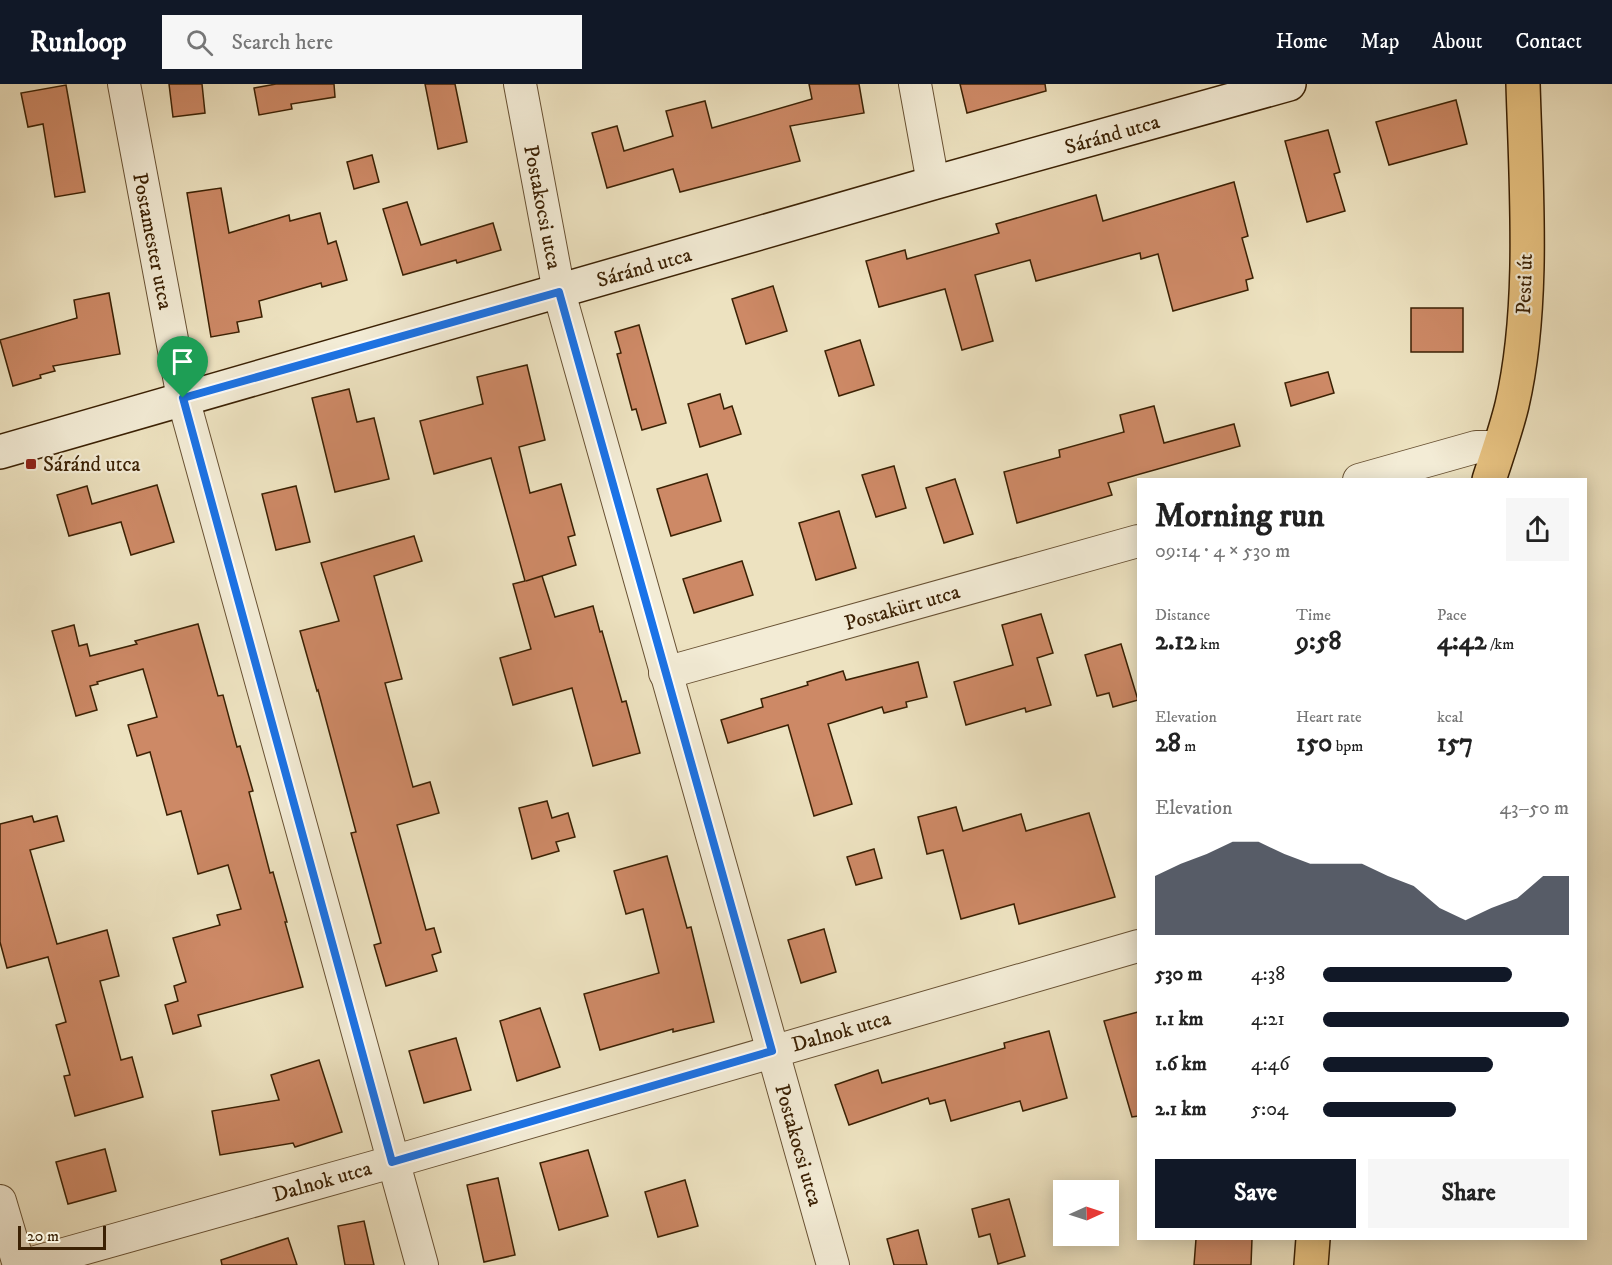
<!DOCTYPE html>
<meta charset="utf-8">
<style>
body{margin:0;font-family:"IM FELL DW Pica",serif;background:#f6f6f6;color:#222;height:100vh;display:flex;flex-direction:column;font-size:22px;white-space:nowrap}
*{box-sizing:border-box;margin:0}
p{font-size:20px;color:#767676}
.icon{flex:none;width:33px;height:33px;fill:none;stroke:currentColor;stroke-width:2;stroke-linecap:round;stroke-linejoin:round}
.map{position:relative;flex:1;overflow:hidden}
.panel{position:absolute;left:1137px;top:394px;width:450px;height:762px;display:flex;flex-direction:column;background:#fff;border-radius:0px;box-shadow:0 3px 15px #0003}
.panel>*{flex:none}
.needle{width:39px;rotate:87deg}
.buttons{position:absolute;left:1053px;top:1096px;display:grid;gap:12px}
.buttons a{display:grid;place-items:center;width:66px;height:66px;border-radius:0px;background:#fff;box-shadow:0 3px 15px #0003;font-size:30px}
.scale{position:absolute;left:18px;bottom:15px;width:88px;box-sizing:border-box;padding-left:6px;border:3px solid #3b2104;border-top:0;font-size:16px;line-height:21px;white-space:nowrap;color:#3b2104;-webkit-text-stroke:4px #f3ecd6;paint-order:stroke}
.pin{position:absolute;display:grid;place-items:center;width:51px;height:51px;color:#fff;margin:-62px -26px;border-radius:50% 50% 50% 0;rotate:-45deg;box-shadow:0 0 6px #0007}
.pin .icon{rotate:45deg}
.round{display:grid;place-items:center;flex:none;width:63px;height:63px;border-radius:0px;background:#f6f6f6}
.headline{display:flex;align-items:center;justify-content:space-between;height:102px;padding:0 18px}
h1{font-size:33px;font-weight:700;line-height:45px}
.figures{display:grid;grid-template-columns:repeat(3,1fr);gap:9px;height:102px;padding:6px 18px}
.figures div{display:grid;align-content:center}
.figures b{font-size:26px;font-weight:700}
.figures small{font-size:16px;font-weight:400}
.figures p{font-size:16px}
.chart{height:168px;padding:12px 18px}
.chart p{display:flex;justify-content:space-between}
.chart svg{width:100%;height:108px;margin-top:6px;fill:#111827;opacity:.7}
.action{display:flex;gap:12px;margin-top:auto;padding:12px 18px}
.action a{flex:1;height:69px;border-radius:0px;background:#111827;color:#fff;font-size:24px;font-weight:700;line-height:69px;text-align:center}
.action a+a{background:#f6f6f6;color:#222}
ul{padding:0 18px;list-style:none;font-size:20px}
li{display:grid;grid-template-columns:96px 72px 1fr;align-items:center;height:45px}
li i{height:15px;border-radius:8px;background:#111827}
header{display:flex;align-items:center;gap:36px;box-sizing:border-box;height:84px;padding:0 30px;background:#111827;color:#fff}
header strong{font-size:28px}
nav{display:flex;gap:33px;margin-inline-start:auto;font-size:21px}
.search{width:420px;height:54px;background:#f6f6f6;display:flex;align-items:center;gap:15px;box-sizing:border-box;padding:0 21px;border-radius:0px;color:#767676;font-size:22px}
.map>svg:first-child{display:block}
.building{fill:#cd8966;stroke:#3b2104;stroke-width:1.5}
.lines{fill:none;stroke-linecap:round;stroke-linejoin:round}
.street-casing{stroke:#685133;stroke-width:34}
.secondary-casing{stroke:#3b2104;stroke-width:36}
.primary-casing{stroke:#3b2104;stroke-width:36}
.street{stroke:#f3ecd6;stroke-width:32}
.secondary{stroke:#f3ecd6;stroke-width:33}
.primary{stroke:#e6c180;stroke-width:33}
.route-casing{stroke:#fff;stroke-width:12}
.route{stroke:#1a73e8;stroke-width:8}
.poi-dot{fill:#8f2418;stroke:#f3ecd6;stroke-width:2}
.labels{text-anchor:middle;stroke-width:4.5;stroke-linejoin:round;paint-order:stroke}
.street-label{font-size:21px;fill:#3b2104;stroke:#f3ecd6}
.poi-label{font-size:21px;fill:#3b2104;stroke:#f3ecd6;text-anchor:start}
</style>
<header>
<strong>Runloop</strong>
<div class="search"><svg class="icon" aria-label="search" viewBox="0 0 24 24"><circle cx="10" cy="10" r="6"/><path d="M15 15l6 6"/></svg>Search here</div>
<nav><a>Home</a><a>Map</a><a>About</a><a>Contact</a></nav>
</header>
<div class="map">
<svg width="1612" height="1181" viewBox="0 0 1612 1181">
<rect width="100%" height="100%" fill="#ede2c0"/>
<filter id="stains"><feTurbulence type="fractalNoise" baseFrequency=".00333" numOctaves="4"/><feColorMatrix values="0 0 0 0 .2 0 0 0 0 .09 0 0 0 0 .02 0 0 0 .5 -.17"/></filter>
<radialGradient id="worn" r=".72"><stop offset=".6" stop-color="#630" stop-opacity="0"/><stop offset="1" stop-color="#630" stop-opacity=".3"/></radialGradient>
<g class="building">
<path d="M169 0H202L205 29 173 33Z"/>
<path d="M276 0H334L335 13 291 20 292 25 259 31 254 4Z"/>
<path d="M425 0H455L467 58 438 65Z"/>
<path d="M809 0H859L864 29 790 42 800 77 680 108 673 85 607 104 592 49 617 42 624 67 673 52 666 27 705 17 712 44 812 15Z"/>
<path d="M960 0H1045L1046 7 967 29Z"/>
<path d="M66 1 85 108 55 113 43 40 28 43 21 9Z"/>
<path d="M1456 16 1467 60 1389 81 1376 38Z"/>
<path d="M1328 46 1340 88 1334 90 1345 127 1307 138 1285 57Z"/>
<path d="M372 71 379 98 354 105 347 78Z"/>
<path d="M1234 98 1248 152 1242 154 1253 194 1246 196 1248 206 1173 227 1158 170 1141 175 1140 169 1036 197 1030 176 975 191 993 257 962 266 945 205 879 223 866 177 905 166 907 175 999 149 996 140 1096 111 1103 137Z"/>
<path d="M221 104 229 149 289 131 290 137 320 129 328 160 336 157 347 196 322 203 321 199 259 217 262 233 237 238 239 248 211 253 187 109Z"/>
<path d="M407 118 421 161 493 139 501 166 457 179 456 176 403 191 383 125Z"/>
<path d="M773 202 787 247 746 260 732 215Z"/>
<path d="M109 209 120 270 53 282 55 287 40 291 41 294 13 302 0 256 77 234 74 216Z"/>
<rect x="1411" y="224" width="52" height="44"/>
<path d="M639 241 666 339 642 346 636 325 632 326 617 270 621 269 615 248Z"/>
<path d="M860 256 874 301 839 312 825 267Z"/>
<path d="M527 281 545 356 519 363 530 409 561 400 575 451 568 453 576 481 526 497 542 492 555 533 593 522 600 548 602 547 622 618 626 617 640 669 593 682 572 604 513 621 500 574 531 565 513 500 525 497 491 374 434 390 420 337 483 320 477 293Z"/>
<path d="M1328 288 1334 309 1291 322 1285 299Z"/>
<path d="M349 305 357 338 374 334 389 395 335 408 312 314Z"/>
<path d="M720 310 724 325 732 322 741 350 700 363 688 320Z"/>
<path d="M1154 322 1164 359 1234 340 1240 362 1108 399 1112 411 1017 439 1004 388 1060 373 1059 366 1124 348 1120 331Z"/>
<path d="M894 382 906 424 876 433 862 391Z"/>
<path d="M707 390 721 437 671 452 657 405Z"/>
<path d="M955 395 973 450 944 459 926 404Z"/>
<path d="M157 401 174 458 131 471 121 438 69 452 57 411 87 402 92 420Z"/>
<path d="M296 402 310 458 276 466 262 410Z"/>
<path d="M839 427 856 484 816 496 799 439Z"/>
<path d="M414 452 422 477 374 492 402 595 385 599 413 703 430 698 439 729 397 741 426 846 434 844 441 868 432 871 437 887 386 902 374 861 381 859 351 749 356 748 318 606 317 607 300 547 339 537 321 479Z"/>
<path d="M742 477 753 511 694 529 683 495Z"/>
<path d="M1041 530 1053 569 1037 574 1051 621 1026 628 1025 624 966 641 954 598 1013 581 1002 541Z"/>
<path d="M198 540 218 612 223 611 237 663 240 662 253 707 249 708 270 789 273 788 287 838H285L303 903 198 931 201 942 173 950 165 921 178 917 174 902 186 898 173 854 220 841 217 831 241 825 228 781 198 790 181 727 167 731 150 668 137 672 128 641 157 633 143 585 97 598 98 600 90 602 97 626 76 632 52 547 74 541 79 562 87 560 90 572 137 560 135 557Z"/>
<path d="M1121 560 1138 616 1113 623 1109 609 1097 612 1085 571Z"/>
<path d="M918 578 927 613 906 618 907 623 884 629 882 623 828 640 852 720 814 732 788 641 728 659 721 636 763 623 761 615 808 601 807 598 843 587 846 596Z"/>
<path d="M547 717 552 734 568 729 575 753 556 758 559 767 532 775 519 724Z"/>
<path d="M956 723 963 747 1021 730 1026 747 1089 729 1115 813 1019 840 1014 820 961 835 943 766 927 770 918 733Z"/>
<path d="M32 732 34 738 57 732 64 757 30 766 57 860 107 846 119 892 100 897 121 976 132 973 143 1013 75 1032 64 992 70 991 56 941 66 938 48 873 7 884 0 858V740Z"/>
<path d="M874 765 882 794 856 801 847 773Z"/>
<path d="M667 772 687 844 691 843 714 938 673 948V945L600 966 584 910 659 889 643 825 626 830 614 787Z"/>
<path d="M824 845 836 888 801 899 788 856Z"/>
<path d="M540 924 560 983 517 997 500 937Z"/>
<path d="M1138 928V1032L1132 1033 1104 937Z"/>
<path d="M1049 947 1067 1014 1023 1027 1020 1017 951 1037 945 1016 930 1020 928 1014 849 1041 835 1001 878 986 882 999 1005 964 1004 959Z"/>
<path d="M456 954 471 1006 424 1019 409 967Z"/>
<path d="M319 976 342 1048 295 1063 293 1059 220 1071 212 1027 279 1016 271 991Z"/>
<path d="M105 1065 116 1107 68 1120 56 1078Z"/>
<path d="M588 1066 608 1132 559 1146 540 1079Z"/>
<path d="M498 1094 515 1171 484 1178 467 1101Z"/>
<path d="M685 1096 698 1142 658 1153 645 1108Z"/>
<path d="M1009 1115 1025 1172 998 1180 990 1150 979 1153 972 1125Z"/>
<path d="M364 1137 374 1181H345L338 1142Z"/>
<path d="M918 1146 927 1181H894L887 1155Z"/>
<path d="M288 1154 297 1181H222L221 1176Z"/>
<path d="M1196 1155H1252L1251 1181H1194Z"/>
</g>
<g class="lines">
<defs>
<g id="street">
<path d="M124 0 183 314 422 1181"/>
<path d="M520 0 559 208 833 1181"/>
<path d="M915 0 933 99"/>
<path d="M1359 396 1476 363H1500"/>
<path d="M665 589 1138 457"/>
<path d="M0 1117 19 1181"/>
<path d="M25 1181 392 1078 1138 862"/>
</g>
<path id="secondary" d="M0 368 933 99 1289 0"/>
<g id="primary">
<path d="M1489 396C1497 371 1506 346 1512 321 1535 222 1526 101 1523 0"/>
<path d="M1311 1181 1313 1155"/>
</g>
</defs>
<use href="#street" class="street-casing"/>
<use href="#secondary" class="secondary-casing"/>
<use href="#primary" class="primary-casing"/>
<use href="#street" class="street"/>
<use href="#secondary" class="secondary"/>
<use href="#primary" class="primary"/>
</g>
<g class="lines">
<defs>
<path id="route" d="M559 208 772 967 392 1078 183 314Z"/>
</defs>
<use href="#route" class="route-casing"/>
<use href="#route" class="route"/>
</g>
<rect class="poi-dot" x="25" y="374" width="12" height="12" rx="3"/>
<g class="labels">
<g class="street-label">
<text transform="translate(1112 50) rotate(-16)" y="7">Sáránd utca</text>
<text transform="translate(543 123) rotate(79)" y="7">Postakocsi utca</text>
<text transform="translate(153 157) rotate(79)" y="7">Postamester utca</text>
<text transform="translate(644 183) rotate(-16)" y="7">Sáránd utca</text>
<text transform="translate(1524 200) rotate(-88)" y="7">Pesti út</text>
<text transform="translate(902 523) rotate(-16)" y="7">Postakürt utca</text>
<text transform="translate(841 947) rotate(-16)" y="7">Dalnok utca</text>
<text transform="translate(799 1061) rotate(74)" y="7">Postakocsi utca</text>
<text transform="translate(322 1097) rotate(-16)" y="7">Dalnok utca</text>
</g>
<g class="poi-label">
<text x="43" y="387">Sáránd utca</text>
</g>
</g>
<rect width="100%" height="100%" filter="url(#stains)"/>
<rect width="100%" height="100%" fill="url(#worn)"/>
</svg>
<div class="buttons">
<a><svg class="needle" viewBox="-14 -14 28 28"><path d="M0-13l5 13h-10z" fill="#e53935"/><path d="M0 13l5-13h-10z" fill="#767676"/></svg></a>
</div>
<div class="scale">20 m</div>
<div class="pin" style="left:183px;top:314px;background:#1e9e55"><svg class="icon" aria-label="arrive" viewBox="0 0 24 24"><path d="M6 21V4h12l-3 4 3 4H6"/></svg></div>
<section class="panel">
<div class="headline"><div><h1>Morning run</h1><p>09:14 · 4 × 530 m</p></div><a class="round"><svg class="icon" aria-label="share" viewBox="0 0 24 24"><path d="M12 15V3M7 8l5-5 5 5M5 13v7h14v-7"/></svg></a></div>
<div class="figures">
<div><p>Distance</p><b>2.12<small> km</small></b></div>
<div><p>Time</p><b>9:58</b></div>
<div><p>Pace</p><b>4:42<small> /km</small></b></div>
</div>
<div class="figures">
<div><p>Elevation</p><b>28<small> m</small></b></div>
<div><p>Heart rate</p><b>150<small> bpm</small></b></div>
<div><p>kcal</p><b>157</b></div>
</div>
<div class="chart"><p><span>Elevation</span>43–50 m</p>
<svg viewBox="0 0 160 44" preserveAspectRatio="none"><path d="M0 44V20L10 15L20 11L30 6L40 6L50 11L60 15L70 15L80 15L90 20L100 24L110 33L120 38L130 33L140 29L150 20L160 20V44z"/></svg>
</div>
<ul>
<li><b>530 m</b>4:38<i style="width:77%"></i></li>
<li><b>1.1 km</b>4:21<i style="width:100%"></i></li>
<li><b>1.6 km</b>4:46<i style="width:69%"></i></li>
<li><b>2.1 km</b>5:04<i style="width:54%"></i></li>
</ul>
<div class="action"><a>Save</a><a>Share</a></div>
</section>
</div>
